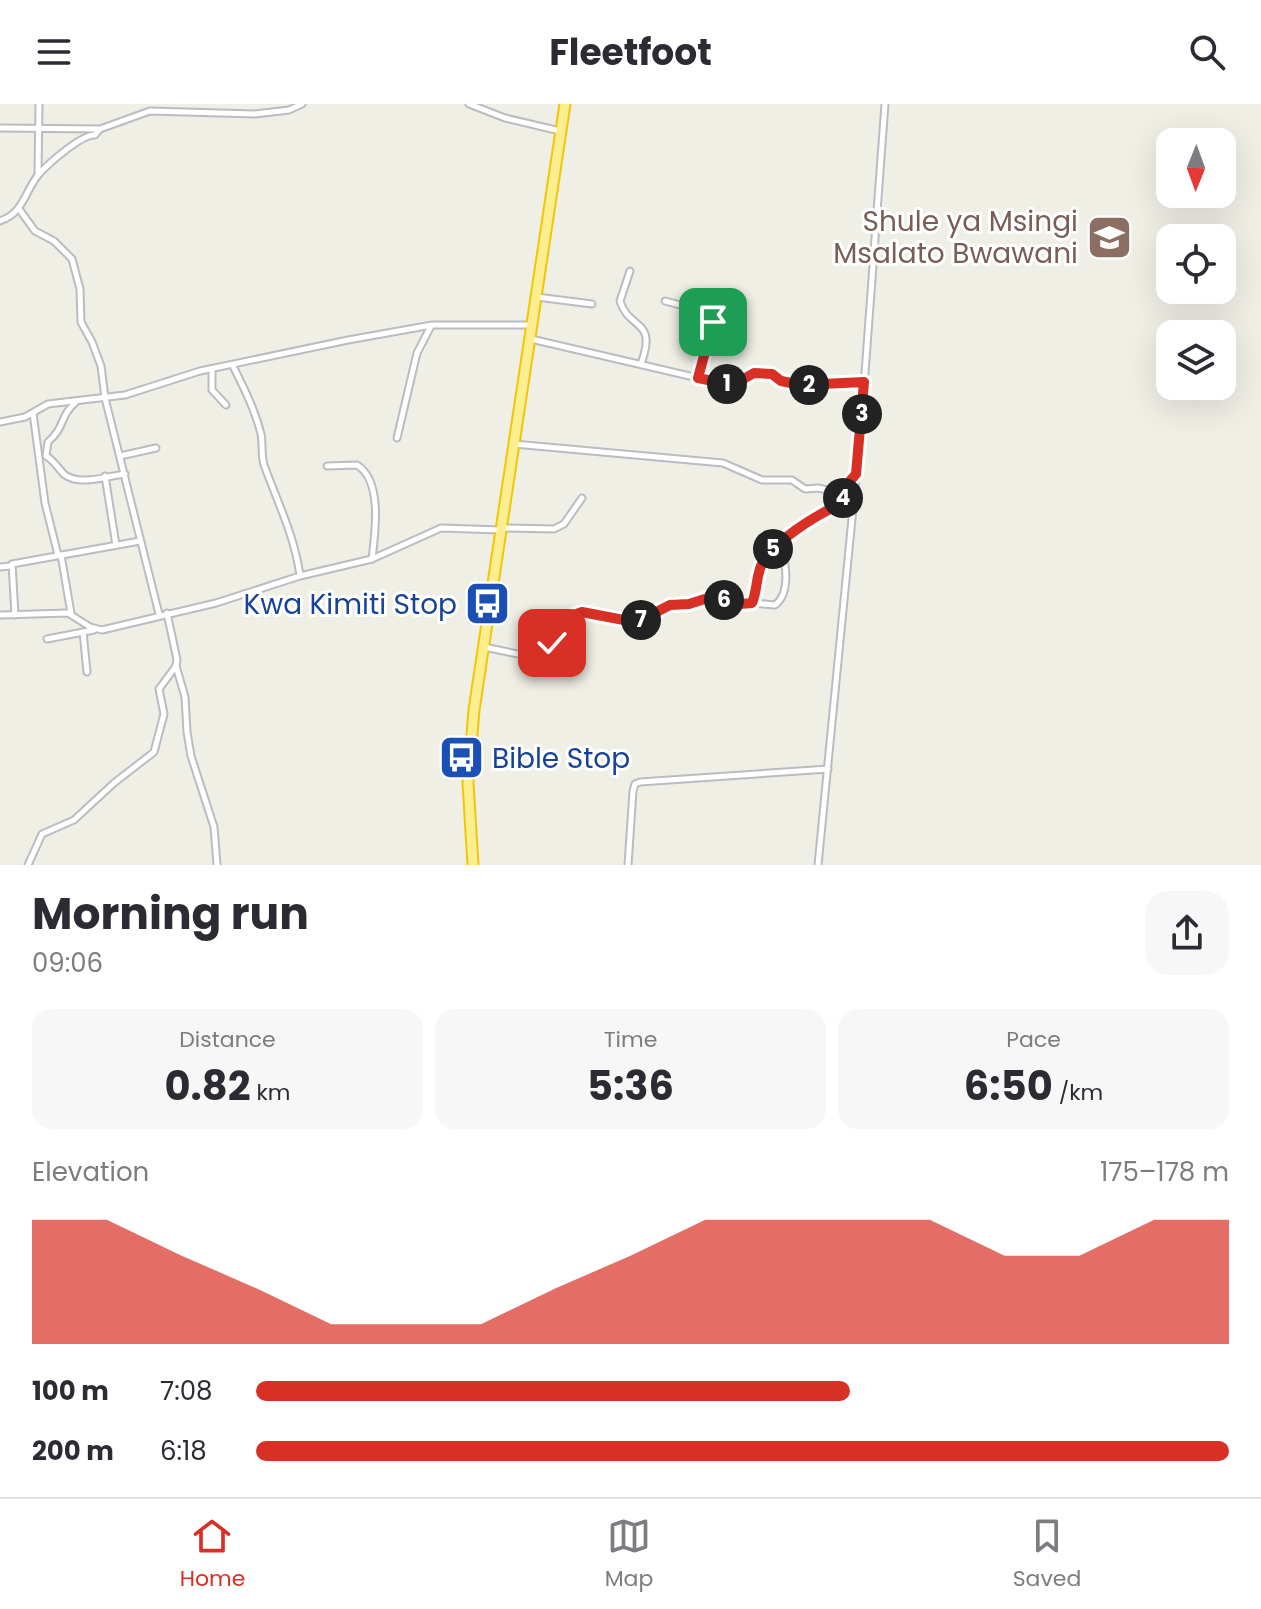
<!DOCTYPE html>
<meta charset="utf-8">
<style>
body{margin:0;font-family:Poppins,sans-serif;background:#f7f7f7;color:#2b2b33;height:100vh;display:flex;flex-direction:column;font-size:30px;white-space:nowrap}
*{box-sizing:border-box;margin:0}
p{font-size:26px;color:#7c7c81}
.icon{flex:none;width:44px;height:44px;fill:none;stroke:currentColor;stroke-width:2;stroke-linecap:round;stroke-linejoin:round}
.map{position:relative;height:761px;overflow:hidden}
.details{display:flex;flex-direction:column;background:#fff;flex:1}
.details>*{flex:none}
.needle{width:52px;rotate:181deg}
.buttons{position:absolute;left:1156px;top:24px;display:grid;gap:16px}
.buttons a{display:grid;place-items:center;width:80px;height:80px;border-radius:16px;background:#fff;box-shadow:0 8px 32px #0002;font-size:40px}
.pin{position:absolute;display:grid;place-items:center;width:68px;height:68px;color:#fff;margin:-34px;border-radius:16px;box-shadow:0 4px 12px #0006}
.km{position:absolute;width:40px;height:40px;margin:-20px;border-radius:50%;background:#222;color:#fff;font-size:22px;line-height:40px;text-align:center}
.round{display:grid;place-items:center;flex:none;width:84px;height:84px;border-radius:24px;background:#f7f7f7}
.head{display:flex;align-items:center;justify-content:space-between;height:136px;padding:0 32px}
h1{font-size:44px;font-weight:700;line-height:60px}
.figures{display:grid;grid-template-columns:repeat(3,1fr);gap:12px;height:136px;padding:8px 32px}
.figures div{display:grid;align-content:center;border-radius:20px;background:#f7f7f7;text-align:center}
.figures b{font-size:40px;font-weight:700}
.figures small{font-size:22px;font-weight:400}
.figures p{font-size:22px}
.chart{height:224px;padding:16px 32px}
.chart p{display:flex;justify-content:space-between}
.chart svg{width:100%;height:144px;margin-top:8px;fill:#d93025;opacity:.7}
ul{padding:0 32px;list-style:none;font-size:26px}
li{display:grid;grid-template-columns:128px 96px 1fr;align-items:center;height:60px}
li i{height:20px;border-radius:10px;background:#d93025}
header{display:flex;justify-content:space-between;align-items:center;height:104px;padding:0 32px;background:#fff;font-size:36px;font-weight:700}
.dock{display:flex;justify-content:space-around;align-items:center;height:112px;border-top:2px solid #e1e1e2;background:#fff;font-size:22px;color:#7c7c81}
.dock a{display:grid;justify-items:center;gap:4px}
.dock .on{color:#d93025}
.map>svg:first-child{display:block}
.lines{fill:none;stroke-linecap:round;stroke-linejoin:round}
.street-casing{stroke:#babcc1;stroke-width:9}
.highway-casing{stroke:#f2c603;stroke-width:13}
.street{stroke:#fff;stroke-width:5}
.highway{stroke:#fbee91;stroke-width:9}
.route-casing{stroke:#fff;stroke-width:16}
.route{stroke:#d93025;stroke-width:10}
.labels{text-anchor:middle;stroke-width:6;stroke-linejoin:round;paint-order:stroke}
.education-label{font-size:28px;fill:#785e54;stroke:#fff;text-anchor:end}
.transit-label{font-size:28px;fill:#164399;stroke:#fff;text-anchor:end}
</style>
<header><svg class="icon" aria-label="menu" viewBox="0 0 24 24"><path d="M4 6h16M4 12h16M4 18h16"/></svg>Fleetfoot<svg class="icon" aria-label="search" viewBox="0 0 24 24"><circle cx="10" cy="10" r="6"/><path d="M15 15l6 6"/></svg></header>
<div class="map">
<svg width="1261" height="761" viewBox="0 0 1261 761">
<rect width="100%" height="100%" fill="#efefe6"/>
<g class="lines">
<defs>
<g id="street">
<path d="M469 0 505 14 560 27"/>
<path d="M0 24 100 25 150 7 255 10 289 6 302 0"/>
<path d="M38 71 39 0"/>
<path d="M19 105 35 127 54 137 72 155 80 185 81 218 92 238 101 262 105 294 159 510"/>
<path d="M0 117C24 109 24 88 39 70 49 59 82 30 95 31L99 26"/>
<path d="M630 167 620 197C629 227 658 214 641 260"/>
<path d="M537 193 592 200"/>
<path d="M665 197 707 208 713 218 698 274"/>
<path d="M531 235 724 280C741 281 749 268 765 269 775 270 779 277 788 279 812 285 839 280 864 278"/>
<path d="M233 262C244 284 255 306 261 330 263 340 261 351 264 361 278 399 294 431 300 471"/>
<path d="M212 265V286L226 301"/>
<path d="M76 298C59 313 66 322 48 338L46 352C55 357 58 365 65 371 81 382 107 372 125 370"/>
<path d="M33 309 45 399 58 451"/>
<path d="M0 318 25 313 48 300 125 291 200 267 348 236 432 221H532"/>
<path d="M397 334 417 249 431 222"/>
<path d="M514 340 723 359 762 376H792L805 385 818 384 832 387 842 386 856 371"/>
<path d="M120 352 156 344"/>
<path d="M327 362 357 361C383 377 375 429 372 455"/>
<path d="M105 372 116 441"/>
<path d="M502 424 554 425 564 420 582 394"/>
<path d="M61 451 71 509"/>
<path d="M0 463 10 462"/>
<path d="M752 499 775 501C792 488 785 457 781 439"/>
<path d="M0 511 68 509 90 523 102 526 216 499 300 472 372 455 441 424 500 426"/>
<path d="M15 511 12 460 140 437"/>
<path d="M83 528 87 568"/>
<path d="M47 535 94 526"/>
<path d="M484 543 532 553 545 549 569 513 582 508 629 517H639L661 504 689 500 708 494 740 500 752 499C756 488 756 474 761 462 773 437 815 411 840 400L844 384"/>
<path d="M176 562 185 593 187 628 191 652 214 723 217 761"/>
<path d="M28 761 42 730 74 716 114 679 154 648 164 610 159 585 176 562 177 556 167 509"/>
<path d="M628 761 633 687 635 680 640 678 828 665"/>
<path d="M818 761 861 323 885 0"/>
</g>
<path id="highway" d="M473 761 468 679 474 606 565 0"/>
</defs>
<use href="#street" class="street-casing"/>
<use href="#highway" class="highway-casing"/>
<use href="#street" class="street"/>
<use href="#highway" class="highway"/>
</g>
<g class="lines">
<defs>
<path id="route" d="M552 539 569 513 582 508 629 517H639L670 501 689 500 708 494 740 500 752 499C757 488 756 474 761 462 773 437 815 412 840 400L844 384 856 370 864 278 801 281 781 277 772 270 754 269 733 281 698 274 713 218"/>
</defs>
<use href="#route" class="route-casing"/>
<use href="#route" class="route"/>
</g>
<defs>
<symbol id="school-square" viewBox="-11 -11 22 22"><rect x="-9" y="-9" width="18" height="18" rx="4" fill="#8d6e63" stroke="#fff"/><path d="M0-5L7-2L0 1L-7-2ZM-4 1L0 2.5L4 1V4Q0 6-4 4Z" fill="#fff"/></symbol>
<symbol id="bus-square" viewBox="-11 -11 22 22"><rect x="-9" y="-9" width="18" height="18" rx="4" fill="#1a4fb4" stroke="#fff"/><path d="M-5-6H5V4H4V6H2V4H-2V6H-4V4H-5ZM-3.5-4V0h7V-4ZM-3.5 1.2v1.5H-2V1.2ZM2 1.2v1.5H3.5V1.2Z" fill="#fff"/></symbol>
</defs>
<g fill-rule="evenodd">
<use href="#school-square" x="1084" y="108" width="51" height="51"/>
<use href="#bus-square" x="462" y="474" width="51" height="51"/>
<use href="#bus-square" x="436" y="628" width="51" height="51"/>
</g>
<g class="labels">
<g class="education-label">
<text x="1078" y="127">Shule ya Msingi<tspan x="1078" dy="32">Msalato Bwawani</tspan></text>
</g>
<g class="transit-label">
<text x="457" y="510">Kwa Kimiti Stop</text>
<text x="492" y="664" text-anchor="start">Bible Stop</text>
</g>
</g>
</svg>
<div class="buttons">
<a><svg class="needle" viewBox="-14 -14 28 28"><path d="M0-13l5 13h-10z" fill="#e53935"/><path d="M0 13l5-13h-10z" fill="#7c7c81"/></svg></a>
<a><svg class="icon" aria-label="locate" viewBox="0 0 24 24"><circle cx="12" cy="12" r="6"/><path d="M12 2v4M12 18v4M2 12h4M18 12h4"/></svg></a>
<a><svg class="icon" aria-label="layers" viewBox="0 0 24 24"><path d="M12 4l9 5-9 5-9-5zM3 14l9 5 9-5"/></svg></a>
</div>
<div class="pin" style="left:713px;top:218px;background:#1e9e55"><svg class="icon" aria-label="arrive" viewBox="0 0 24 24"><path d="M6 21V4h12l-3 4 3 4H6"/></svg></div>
<div class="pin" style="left:552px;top:539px;background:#d93025"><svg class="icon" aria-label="check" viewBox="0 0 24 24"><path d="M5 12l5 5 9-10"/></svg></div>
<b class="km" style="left:727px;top:280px">1</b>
<b class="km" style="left:809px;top:281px">2</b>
<b class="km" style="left:862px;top:310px">3</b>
<b class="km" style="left:843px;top:394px">4</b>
<b class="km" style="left:773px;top:445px">5</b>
<b class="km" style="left:724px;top:496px">6</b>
<b class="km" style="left:641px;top:516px">7</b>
</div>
<section class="details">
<div class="head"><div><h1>Morning run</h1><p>09:06</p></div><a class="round"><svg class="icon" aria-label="share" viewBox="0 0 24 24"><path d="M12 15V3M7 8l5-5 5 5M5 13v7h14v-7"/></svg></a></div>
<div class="figures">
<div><p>Distance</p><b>0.82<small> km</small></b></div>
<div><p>Time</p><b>5:36</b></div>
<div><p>Pace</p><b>6:50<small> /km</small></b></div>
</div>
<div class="chart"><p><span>Elevation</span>175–178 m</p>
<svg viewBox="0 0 160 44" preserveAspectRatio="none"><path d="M0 44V6L10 6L20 17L30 27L40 38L50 38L60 38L70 27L80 17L90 6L100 6L110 6L120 6L130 17L140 17L150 6L160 6V44z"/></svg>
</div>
<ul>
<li><b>100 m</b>7:08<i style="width:61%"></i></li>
<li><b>200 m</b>6:18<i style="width:100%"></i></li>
</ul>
</section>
<nav class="dock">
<a class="on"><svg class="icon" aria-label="home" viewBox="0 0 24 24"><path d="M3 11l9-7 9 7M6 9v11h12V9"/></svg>Home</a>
<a><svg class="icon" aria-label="map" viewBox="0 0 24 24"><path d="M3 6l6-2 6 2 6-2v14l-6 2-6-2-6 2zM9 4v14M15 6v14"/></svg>Map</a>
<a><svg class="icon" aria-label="saved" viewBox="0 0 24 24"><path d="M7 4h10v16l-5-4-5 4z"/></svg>Saved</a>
</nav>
